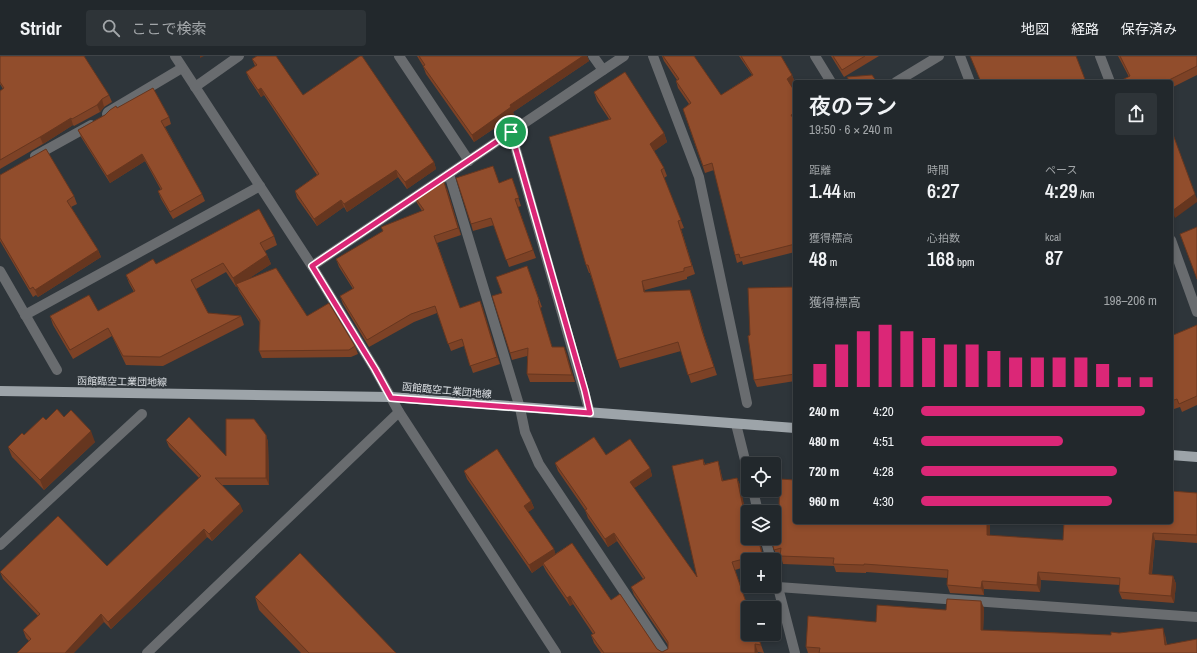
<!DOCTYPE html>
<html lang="ja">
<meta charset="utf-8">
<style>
body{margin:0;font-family:"Archivo Narrow","Noto Sans JP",sans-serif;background:#2e3438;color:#f1f3f6;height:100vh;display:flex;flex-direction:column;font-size:15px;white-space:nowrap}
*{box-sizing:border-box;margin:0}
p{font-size:13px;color:#a2a6a9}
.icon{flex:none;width:22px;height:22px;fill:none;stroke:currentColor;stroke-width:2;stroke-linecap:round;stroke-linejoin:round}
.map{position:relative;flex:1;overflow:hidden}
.sheet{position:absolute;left:793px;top:24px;width:380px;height:444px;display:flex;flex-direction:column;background:#22282c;border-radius:4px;box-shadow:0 2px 6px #0003,0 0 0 1px #3f4448}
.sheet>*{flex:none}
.controls{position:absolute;left:741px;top:401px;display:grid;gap:8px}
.controls a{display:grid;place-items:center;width:40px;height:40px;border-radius:4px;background:#22282c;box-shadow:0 2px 6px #0003,0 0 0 1px #3f4448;font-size:20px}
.pin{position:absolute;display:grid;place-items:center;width:34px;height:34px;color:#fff;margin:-17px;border:2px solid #fff;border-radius:50%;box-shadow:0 1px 4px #0007}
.round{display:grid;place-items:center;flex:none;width:42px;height:42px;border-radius:4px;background:#2e3438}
.summary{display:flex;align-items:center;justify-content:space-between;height:68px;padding:0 16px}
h1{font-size:22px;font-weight:600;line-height:30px}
.stats{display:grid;grid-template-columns:repeat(3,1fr);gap:6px;height:68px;padding:4px 16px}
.stats div{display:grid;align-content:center}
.stats b{font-size:20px;font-weight:600}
.stats small{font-size:11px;font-weight:400}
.stats p{font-size:11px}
.chart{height:112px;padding:8px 16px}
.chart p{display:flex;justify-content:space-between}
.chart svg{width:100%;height:72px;margin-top:4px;stroke:#db2777;stroke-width:6}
ul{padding:0 16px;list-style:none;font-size:13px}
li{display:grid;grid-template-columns:64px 48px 1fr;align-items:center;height:30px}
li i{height:10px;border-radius:5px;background:#db2777}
header{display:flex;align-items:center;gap:24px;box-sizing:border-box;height:56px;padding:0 20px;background:#22282c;border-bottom:1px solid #3f4448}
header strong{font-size:19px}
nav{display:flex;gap:22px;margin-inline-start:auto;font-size:14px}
.search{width:280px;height:36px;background:#2e3438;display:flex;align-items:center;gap:10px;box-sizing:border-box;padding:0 14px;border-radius:4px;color:#a2a6a9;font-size:15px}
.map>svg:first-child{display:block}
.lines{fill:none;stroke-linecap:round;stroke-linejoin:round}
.minor{stroke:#696c6f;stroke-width:10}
.major{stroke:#9da4a9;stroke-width:10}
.wall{fill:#7d4226}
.shaded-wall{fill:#66361f}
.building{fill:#914d2c;stroke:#66361f}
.route-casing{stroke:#fff;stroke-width:8}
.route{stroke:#db2777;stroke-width:5}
.labels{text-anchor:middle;stroke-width:4;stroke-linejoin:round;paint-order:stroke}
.street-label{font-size:10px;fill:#dde1e5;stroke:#2e353a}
</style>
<header>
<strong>Stridr</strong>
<div class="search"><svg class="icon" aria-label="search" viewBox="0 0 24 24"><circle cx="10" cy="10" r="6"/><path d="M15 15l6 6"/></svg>ここで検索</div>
<nav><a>地図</a><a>経路</a><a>保存済み</a></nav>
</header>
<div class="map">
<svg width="1197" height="597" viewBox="0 0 1197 597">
<rect width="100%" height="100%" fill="#2e353a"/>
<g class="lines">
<g class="minor">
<path d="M175 0 312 210 375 313 399 356 556 597"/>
<path d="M399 0 469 105"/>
<path d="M593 0 603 14"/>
<path d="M653 0 699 121 747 347"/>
<path d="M815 0 831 26"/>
<path d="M960 0 970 26"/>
<path d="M1100 0 1110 26"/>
<path d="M896 26 939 0"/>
<path d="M195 31 239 0"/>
<path d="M107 58 108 56 182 12"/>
<path d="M511 76 590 357"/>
<path d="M35 100 91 69"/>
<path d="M449 118 520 352 525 376 539 408 665 597"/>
<path d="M1171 184 1197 256"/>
<path d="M312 210 624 0"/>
<path d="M0 215 57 314"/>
<path d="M25 259 260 130"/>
<path d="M736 368 748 416"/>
<path d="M753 434 758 456"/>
<path d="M765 482 771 504"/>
<path d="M0 489 142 358"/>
<path d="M774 516 795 597"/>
<path d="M778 531 1197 561"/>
<path d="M147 597 399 356"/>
</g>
<g class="major">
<path d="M0 335 391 341 795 372"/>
<path d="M1171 399 1197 401"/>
</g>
</g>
<g class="wall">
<path d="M0 0 109 39 112 46 104 51 100 56 74 70 73 69 43 88 0 113V35L3 33 0 28Z"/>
<path d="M417 0H587L589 5 513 56 514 59 474 86 426 18 423 10Z"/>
<path d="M662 0H694L721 39 752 19 739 0H781L792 19 795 27 791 29 795 36V196L743 209 742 205 737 207 735 199 714 114 705 117 683 53 689 48 678 32 676 25 677 24 664 5Z"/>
<path d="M831 0H879L844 21Z"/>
<path d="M1118 0H1197V19L1171 32V26H1118L1129 21Z"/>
<path d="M252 3 303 39 434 106 436 113 407 133 398 121 347 156 344 151 317 170 297 142 295 135 317 119 264 39 261 41 249 23 246 16 255 10Z"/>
<path d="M594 36 664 77 667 86 654 95 664 112 667 120 664 122 684 172 681 173 695 218 687 221V223L645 234V236L690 234 693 242 705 283 717 319 691 327 681 295 620 312 590 217H589L586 209 609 63 597 45Z"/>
<path d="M117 52 169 61 171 68 165 71 202 138 205 145 173 163 161 143 158 135 161 134 145 105 110 127 81 81 78 74Z"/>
<path d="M0 119 74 140 77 148 71 151 98 194 101 201 38 241 36 239 33 241 0 185Z"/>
<path d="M512 122 521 150 518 151 536 202 509 211 494 169 473 175 471 168 499 127Z"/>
<path d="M447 133 461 179 437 187 460 252 480 245 500 308 473 317 464 290 451 295 437 257 414 266 369 291 343 248 340 240 353 233 339 211 336 203 422 155 417 147 414 140Z"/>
<path d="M274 180 277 189 265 195 271 208 246 224 307 260 355 290 358 298 351 301 262 302 259 295 260 267 239 235 237 230 236 231 226 216 196 233 208 257 241 260 244 269 163 310 126 309 112 280 73 303 53 269 50 260 98 255 134 236 129 227 126 219 156 208Z"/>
<path d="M527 210 542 251 540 252 552 291H564L575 326H530L527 318V300L512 304 510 297 502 237Z"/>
<path d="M795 231V325L757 331 754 324 750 279Z"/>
<path d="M1197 269V349L1182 356 1180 351 1171 354V280Z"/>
<path d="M64 361 95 386 44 434 12 401 8 391 46 364Z"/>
<path d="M266 379 268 386 269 429H222L243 455 212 485 207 481 111 573 104 566 29 585 26 582 23 574 38 560 3 523 0 516 107 510 199 422 169 391 166 384 226 400Z"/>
<path d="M594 381 606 399 630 383 650 412 652 420 634 432 697 521 672 410 703 403 705 408 718 405 723 425 737 422 740 429 744 451H749L753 454 756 455 761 451 779 452 780 423 795 424V466H990V480L1063 484 1064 466H1171V435L1197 437V487L1155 484 1152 518 1173 520 1176 528 1174 547 1122 543 1119 536 1120 529 1041 524 1040 536 984 533V539L950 537 947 529 948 522 866 516V517L836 516 834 510 783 508 781 501 777 502 771 482H774V456H748V482H759L764 504H748V510L735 514 748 552V578H757L764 597 758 596V597H601L594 587 591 579 593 578 573 548 570 550 546 515 543 509 532 517 467 423 464 415 497 393 531 445 534 452 528 456 554 493 555 498 572 487 611 544 620 538 657 593 662 596 668 593V589L634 539 631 531 643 523 617 485 608 491 588 462 585 454 558 415 555 407Z"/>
<path d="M255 541 396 597H301L259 554Z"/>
<path d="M984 552 983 574 1111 579H1165L1167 589 1197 597H808L806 591 876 566 946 554Z"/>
</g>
<g class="shaded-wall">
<path d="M200 0H204L200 2Z"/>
<path d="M583 0H587L589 5 513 56 514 59 474 86 472 79 510 49Z"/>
<path d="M792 19 795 27 790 30 787 23Z"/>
<path d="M261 32 264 39 261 41 258 34Z"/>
<path d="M102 43 104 51 100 56 97 49Z"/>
<path d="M71 62 73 69 43 88 40 81Z"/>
<path d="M664 77 667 86 653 96 650 88Z"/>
<path d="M142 98 145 105 110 127 107 120Z"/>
<path d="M434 106 436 113 407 133 405 126Z"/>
<path d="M396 114 398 121 347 156 344 148Z"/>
<path d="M444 126 447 133 461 179 458 172Z"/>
<path d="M1195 138 1197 143V146L1175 162 1172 155Z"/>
<path d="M341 144 344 151 317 170 314 163Z"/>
<path d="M98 194 101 201 38 241 35 234Z"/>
<path d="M267 199 271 208 238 230 236 228 237 230 236 231 233 222Z"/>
<path d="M642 225 645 234 647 244 644 236Z"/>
<path d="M690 234 693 242 705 283 717 319 702 275Z"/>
<path d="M480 245 483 252 500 308 497 301Z"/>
<path d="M564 291 567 298 575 326 572 319Z"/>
<path d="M91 375 95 386 44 434 40 424Z"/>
<path d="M266 379 268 386 269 429 266 422Z"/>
<path d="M718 405 725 433 722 425Z"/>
<path d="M650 412 652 420 633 433 630 426Z"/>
<path d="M737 422 740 429 746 458 743 451Z"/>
<path d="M531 445 534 452 527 457 524 450Z"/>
<path d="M240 448 243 455 212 485 209 478Z"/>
<path d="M987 466H990V487L987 479Z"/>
<path d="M204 473 207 481 111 573 108 566Z"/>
<path d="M614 477 617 485 608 491 605 483Z"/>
<path d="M1153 477 1155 484 1151 525 1149 518Z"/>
<path d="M758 482H759L764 504 762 498Z"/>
<path d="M554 493 556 500 543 507V509L532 517 529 509Z"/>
<path d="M1038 516 1041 524 1040 536 1037 529Z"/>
<path d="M1173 520 1176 528 1174 547 1171 540Z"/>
<path d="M982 525 984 533V539L981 532Z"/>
<path d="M570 540 573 548 570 550 567 542Z"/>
<path d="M981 545 984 552 983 581 981 574Z"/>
<path d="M101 558 104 566 74 597H65Z"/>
<path d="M1163 572 1165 579 1167 596 1165 589Z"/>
<path d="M755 588 758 596V597H755Z"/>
</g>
<g class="building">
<path d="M0 0H84L109 39 102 43 97 49 72 63 71 62 40 81 0 104V35L4 32 0 26Z"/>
<path d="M257 0H276L303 39 360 0H362L434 106 405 126 396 114 344 148 341 144 314 163 295 135 319 118 261 32 258 34 246 16 257 9 252 3Z"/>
<path d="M419 0H583L510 49 511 51 472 79 423 10 425 9Z"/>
<path d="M663 0H694L721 39 753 19 741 0H781L792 19 787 23 795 36V57L791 59 795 65V188L740 202 739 198 735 199 712 107 703 110 683 53 691 47 676 25 679 23Z"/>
<path d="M833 0H865L842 14Z"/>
<path d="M970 0H1076L1086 26H981Z"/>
<path d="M1120 0H1197V10L1165 26H1118L1130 20Z"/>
<path d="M625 16 664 77 650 88 664 112 661 114 681 164 678 165 692 210 684 212V215L642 225 644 236 690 234 702 275 714 311 688 319 678 286 617 304 588 209H586L549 81 611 63 594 36Z"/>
<path d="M872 19 877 26H850L847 21Z"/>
<path d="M936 24V26H929Z"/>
<path d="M153 32 169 61 161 65 202 138 170 156 158 135 162 133 142 98 107 120 78 74 105 59 110 54 116 50 117 52Z"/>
<path d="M1171 73 1195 138 1172 155 1171 151Z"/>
<path d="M46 93 74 140 67 145 98 194 35 234 33 231 30 233 0 182V119Z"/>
<path d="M493 110 499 127 512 122 519 142 515 143 533 194 506 204 491 162 471 168 456 122Z"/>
<path d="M444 126 458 172 434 180 460 252 480 245 497 301 470 310 462 283 448 288 435 250 411 258 367 284 340 240 354 232 336 203 383 175 381 171 424 154 414 140 427 131Z"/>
<path d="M259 153 274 180 260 187 267 199 233 222 223 207 191 224 208 257 241 260 160 301 123 300 108 272 70 294 50 260 89 239 98 255 135 235 126 219 153 203 156 208Z"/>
<path d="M1197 171V223L1180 178Z"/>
<path d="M527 210 539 244 538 245 552 291H564L572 319 527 318 528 292 510 297 492 240 502 237 496 221Z"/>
<path d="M276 212 307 260 329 247 355 290 349 294 259 295 260 264 236 228Z"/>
<path d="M795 231V318L754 324 748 280 750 279 748 232Z"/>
<path d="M1197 269V340L1179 348 1177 343 1171 345V280Z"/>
<path d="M57 353 64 361 71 354 91 375 40 424 8 391 22 377 24 379 43 361 46 364Z"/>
<path d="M189 361 226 400V363H254L266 379V422H215L240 448 209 478 204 473 108 566 101 558 65 597H17L31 583 23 574 40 558 0 516 58 460 107 510 201 420 166 384Z"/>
<path d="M594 381 606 399 630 383 650 412 630 426 697 521 672 410 703 403 704 409 718 405 722 425 737 422 743 451H749L753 454 756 455 761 451 779 452 780 423 795 424V466H987V479L1063 484 1064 466H1171V435L1197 437V479L1153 477 1149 518 1173 520 1171 540 1119 536 1120 522 1038 516 1037 529 982 525 981 532 947 529 948 514 864 508V509L833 508 834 502 780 500 781 492 774 494 771 482H774V456H748V482H758L762 498 732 506 748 552V578H757L761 589 755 588V597H604L591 579 595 577 570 540 567 542 543 507 572 487 611 544 620 538 657 593 662 596 668 593V586L631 531 645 522 614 477 605 483 585 454 587 453 555 407Z"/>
<path d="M497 393 531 445 524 450 554 493 529 509 464 415Z"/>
<path d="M300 497 396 597H309L255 541Z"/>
<path d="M947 543 981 545V574L1111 579V576L1119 577 1163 572 1165 589 1197 583V597H819L820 592 806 591 808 560 876 566 877 549 946 554Z"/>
</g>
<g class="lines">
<defs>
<path id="route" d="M511 76 585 335 590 357 391 342 375 313 312 210Z"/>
</defs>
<use href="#route" class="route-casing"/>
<use href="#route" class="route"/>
</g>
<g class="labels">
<g class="street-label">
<text transform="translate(122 325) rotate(1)" y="4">函館臨空工業団地線</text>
<text transform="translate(447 334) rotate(5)" y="4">函館臨空工業団地線</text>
</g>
</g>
</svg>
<div class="controls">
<a><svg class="icon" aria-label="locate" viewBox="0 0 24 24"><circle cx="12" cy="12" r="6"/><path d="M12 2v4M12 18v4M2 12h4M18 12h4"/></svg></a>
<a><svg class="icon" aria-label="layers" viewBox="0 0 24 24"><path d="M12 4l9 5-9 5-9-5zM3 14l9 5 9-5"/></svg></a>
<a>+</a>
<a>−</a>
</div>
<div class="pin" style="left:511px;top:76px;background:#1e9e55"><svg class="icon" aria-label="arrive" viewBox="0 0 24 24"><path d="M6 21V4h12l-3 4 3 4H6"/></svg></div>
<section class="sheet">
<div class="summary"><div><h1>夜のラン</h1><p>19:50 · 6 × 240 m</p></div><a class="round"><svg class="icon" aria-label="share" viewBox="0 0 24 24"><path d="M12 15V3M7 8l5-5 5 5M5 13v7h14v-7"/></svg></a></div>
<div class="stats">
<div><p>距離</p><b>1.44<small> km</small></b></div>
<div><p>時間</p><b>6:27</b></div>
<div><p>ペース</p><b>4:29<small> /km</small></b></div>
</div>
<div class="stats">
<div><p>獲得標高</p><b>48<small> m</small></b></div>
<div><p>心拍数</p><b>168<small> bpm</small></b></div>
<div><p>kcal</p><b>87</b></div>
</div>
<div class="chart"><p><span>獲得標高</span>198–206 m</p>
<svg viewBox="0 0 160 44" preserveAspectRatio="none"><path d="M5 44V30M15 44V18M25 44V10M35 44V6M45 44V10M55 44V14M65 44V18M75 44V18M85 44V22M95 44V26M105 44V26M115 44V26M125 44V26M135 44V30M145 44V38M155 44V38"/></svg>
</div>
<ul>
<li><b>240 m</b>4:20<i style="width:95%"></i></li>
<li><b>480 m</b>4:51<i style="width:60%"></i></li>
<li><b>720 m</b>4:28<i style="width:83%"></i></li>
<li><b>960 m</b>4:30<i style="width:81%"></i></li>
</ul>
</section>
</div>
